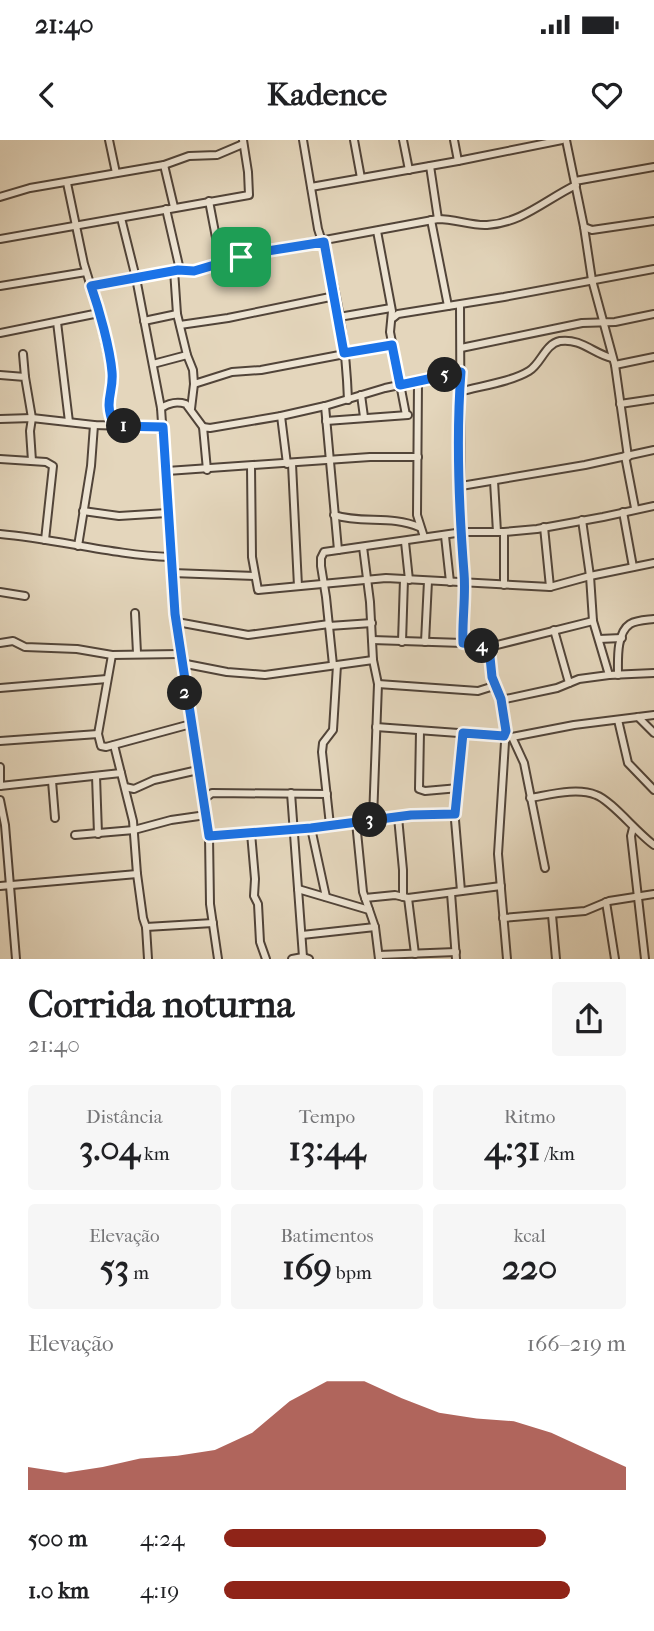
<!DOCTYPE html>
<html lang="pt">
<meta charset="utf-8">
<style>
body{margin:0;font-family:"IM FELL French Canon",serif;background:#f6f6f6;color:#202124;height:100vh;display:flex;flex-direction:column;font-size:26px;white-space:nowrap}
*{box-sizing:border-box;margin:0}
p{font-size:23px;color:#757577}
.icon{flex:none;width:38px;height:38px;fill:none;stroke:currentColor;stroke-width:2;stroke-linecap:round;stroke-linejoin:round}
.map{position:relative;height:819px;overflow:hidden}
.side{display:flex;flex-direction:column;background:#fff;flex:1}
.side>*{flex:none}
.pin{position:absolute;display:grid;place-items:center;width:60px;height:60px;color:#fff;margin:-30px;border-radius:14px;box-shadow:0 4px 10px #0006}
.km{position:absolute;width:35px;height:35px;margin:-18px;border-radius:50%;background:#222;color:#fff;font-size:19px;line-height:35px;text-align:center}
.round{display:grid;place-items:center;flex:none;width:74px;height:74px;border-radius:7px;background:#f6f6f6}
.head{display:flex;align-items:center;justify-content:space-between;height:119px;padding:0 28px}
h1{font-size:38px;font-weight:800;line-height:52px}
.metrics{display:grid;grid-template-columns:repeat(3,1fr);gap:10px;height:119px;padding:7px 28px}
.metrics div{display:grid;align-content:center;border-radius:7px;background:#f6f6f6;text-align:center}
.metrics b{font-size:35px;font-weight:800}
.metrics small{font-size:19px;font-weight:400}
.metrics p{font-size:19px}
.chart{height:196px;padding:14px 28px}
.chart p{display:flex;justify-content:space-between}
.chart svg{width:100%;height:126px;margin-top:7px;fill:#8f2418;opacity:.7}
ul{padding:0 28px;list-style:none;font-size:23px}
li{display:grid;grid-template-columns:112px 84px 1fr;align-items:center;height:52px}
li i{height:18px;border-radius:9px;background:#8f2418}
.status{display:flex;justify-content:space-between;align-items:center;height:49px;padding:0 35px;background:#fff;direction:ltr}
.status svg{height:19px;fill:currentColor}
header{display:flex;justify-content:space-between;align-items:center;height:91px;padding:0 28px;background:#fff;font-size:32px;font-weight:800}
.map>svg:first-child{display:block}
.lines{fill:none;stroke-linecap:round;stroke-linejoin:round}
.minor-casing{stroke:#514439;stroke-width:10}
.minor{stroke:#ede4d3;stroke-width:6}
.route-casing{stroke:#fff;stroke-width:14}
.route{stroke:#1a73e8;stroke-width:9}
</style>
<div class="status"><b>21:40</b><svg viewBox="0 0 49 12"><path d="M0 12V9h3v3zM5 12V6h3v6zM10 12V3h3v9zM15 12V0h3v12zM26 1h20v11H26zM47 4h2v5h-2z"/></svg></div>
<header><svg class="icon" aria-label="back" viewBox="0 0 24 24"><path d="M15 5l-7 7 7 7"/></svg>Kadence<svg class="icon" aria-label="heart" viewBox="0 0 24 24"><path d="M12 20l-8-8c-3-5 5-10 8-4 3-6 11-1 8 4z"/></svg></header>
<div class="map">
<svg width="654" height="819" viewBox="0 0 654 819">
<rect width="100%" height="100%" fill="#e4d6bc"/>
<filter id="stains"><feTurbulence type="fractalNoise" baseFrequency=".00286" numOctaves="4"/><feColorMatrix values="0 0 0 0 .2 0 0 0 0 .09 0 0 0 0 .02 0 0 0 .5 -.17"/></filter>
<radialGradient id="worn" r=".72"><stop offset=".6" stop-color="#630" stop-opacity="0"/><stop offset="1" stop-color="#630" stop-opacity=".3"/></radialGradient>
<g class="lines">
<defs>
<g id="minor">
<path d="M109 0 116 33"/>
<path d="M303 0 318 89C336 143 346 203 348 260"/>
<path d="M354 0 361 38"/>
<path d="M403 0 409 30"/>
<path d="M454 0 458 21"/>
<path d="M566 0 584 87 592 140 615 225 628 317"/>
<path d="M164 25 174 67"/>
<path d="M430 26 438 79"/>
<path d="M575 41 654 27"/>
<path d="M67 43 84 124 99 173 111 228C115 250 104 260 114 286"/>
<path d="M311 47 458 21 562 0"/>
<path d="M0 57 30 48 164 25 189 16 217 15 243 4"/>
<path d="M209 61 218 108"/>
<path d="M166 69 180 130"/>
<path d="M121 78 136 138 161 268 175 474 209 696 210 764 218 819"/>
<path d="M431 80 448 166"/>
<path d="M584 87 592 90 654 81"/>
<path d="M377 91 392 171 390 192 406 275"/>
<path d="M0 99 249 55 248 32 243 0"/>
<path d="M174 130 177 174 187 215 193 230 194 244 232 232 261 230 392 205"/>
<path d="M0 146 86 132"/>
<path d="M91 146 174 130 194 131 255 113 438 79C455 79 472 86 487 85 522 83 545 60 576 45"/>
<path d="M460 165 461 392 464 442 463 503"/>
<path d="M339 177 391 168"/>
<path d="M393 178 398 174 504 157 654 129"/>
<path d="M144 181 177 174"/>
<path d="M57 182 69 282"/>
<path d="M180 185 228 178 335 156"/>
<path d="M0 193 99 173"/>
<path d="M461 208 582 183 615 182 654 174"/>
<path d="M23 214 25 237"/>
<path d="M153 224 187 215"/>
<path d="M615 225 654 217"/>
<path d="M0 235 25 237 32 278 30 291 32 321"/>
<path d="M418 242 417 375 424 397"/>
<path d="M459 252C480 246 511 242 529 231 541 224 545 204 560 201 581 198 594 214 612 218"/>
<path d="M361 255 364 277"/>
<path d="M620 264 654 259"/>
<path d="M325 266 338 410"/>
<path d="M161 268C169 263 176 261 186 264L203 287"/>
<path d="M191 269 194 244"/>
<path d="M281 276 287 324"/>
<path d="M0 279 32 278 94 285 163 287"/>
<path d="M326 281 408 275"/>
<path d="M625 316 635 368"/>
<path d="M0 319 46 322 53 326 45 400"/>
<path d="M292 324 298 446"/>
<path d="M251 326 252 417 258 450 386 438 550 447 590 436 654 423"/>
<path d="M207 330 203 287 210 288 281 276 325 266 385 248 461 232"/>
<path d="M167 331 370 317H418"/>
<path d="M494 341 497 392"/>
<path d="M461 346 585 325 654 310"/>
<path d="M83 371 119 376 167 373"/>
<path d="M623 372 633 427"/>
<path d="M334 375C362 384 391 375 419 387"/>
<path d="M582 380 590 436 593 481 609 535"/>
<path d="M544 387 550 447"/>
<path d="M0 394C57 399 113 415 170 417"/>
<path d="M445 396 450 442"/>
<path d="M405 402 409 440"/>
<path d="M78 406 91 326 94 285"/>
<path d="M363 407 370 462 373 520 378 544 373 679"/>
<path d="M172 433 255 436"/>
<path d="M504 445V392"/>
<path d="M0 452 25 456"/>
<path d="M135 473 137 513"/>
<path d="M177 482 248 495 329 484"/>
<path d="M329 486 372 483"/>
<path d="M554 490 569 543"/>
<path d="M599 499 622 498"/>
<path d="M372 500 463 503 489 507 593 481"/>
<path d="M402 502 404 439"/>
<path d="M425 502 428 441"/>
<path d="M0 503 13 501 25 507 77 509 112 515 180 514"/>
<path d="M489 507 494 546 501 560 506 586 498 714 507 819"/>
<path d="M112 515 98 594 101 606 106 607 191 584"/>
<path d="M181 523 227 532 265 535 373 520"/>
<path d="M333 525 326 457 321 426V418L324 412 463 392H504L537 389 603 377 654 366"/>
<path d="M618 535C618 521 616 493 630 484 637 480 647 480 654 479"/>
<path d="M378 544 478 551 494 546"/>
<path d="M0 548 107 539"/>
<path d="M501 560 557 548 579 539 609 535 654 533"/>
<path d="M638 577 654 593"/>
<path d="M618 580 628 623 654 650"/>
<path d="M376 587 512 597 574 585 654 575"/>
<path d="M420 591 419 649 425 651 459 648"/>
<path d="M512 597 524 623 545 728"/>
<path d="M0 601 98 594"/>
<path d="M114 605 133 681 137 734 143 778 146 787 148 819"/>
<path d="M0 627V646"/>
<path d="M96 636 98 694"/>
<path d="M52 641 55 678"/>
<path d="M0 646 121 633"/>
<path d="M125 647 134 649 154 640 198 630"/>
<path d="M291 653 303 817"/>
<path d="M530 658C549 655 577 647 596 655 611 660 637 693 654 705"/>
<path d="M204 659 212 653 327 654"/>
<path d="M0 660 5 685 16 819"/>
<path d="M398 677 403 730V757"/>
<path d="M356 682 363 752 375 787 379 819"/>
<path d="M330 685 322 612 323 603 333 590 337 525"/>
<path d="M311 688 326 757"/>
<path d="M633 688 631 696 645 819"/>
<path d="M251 693 255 739 254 756 258 764 260 802 266 819"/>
<path d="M75 695 134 690 171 680 206 675"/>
<path d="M209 696 311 688 411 675H455"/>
<path d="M0 746 137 734"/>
<path d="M298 749 369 770"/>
<path d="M461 751 455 680 463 593"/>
<path d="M451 753 456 819"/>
<path d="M365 758 395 755 408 758 501 746"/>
<path d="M408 758 415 814"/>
<path d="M606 762 615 819"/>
<path d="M552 775 556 819"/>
<path d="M503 778 585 771 609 761 654 754"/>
<path d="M146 787 213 783"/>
<path d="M302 795 375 787"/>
<path d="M379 815 456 812"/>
<path d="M292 819 303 817 309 819"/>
</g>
</defs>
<use href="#minor" class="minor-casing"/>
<use href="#minor" class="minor"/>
</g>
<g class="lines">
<defs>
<path id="route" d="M324 102 344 213 392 205 400 245 461 232C456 295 459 369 464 433 466 456 462 480 463 503L489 507 492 537 501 559 506 591 504 596 463 593 455 674 411 675 311 688 209 696 175 474 163 287 114 286C103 259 114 254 112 232 110 208 99 169 91 146L178 130 194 131 255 113Z"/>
</defs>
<use href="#route" class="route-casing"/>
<use href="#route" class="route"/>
</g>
<rect width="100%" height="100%" filter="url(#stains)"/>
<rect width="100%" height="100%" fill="url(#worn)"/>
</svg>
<div class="pin" style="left:241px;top:117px;background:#1e9e55"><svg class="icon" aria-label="arrive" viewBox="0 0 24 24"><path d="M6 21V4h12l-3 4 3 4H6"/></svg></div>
<b class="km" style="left:124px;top:286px">1</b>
<b class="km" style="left:185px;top:553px">2</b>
<b class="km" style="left:370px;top:680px">3</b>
<b class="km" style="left:482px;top:506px">4</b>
<b class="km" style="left:445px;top:235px">5</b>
</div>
<section class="side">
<div class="head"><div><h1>Corrida noturna</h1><p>21:40</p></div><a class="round"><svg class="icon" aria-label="share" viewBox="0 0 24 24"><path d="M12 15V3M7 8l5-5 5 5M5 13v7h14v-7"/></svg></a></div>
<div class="metrics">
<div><p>Distância</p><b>3.04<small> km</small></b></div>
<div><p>Tempo</p><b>13:44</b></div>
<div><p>Ritmo</p><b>4:31<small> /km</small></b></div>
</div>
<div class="metrics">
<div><p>Elevação</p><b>53<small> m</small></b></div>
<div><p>Batimentos</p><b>169<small> bpm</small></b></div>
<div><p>kcal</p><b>220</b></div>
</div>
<div class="chart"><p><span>Elevação</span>166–219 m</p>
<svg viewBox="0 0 160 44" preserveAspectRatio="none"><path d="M0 44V36L10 38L20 36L30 33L40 32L50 30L60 24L70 13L80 6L90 6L100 12L110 17L120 19L130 20L140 24L150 30L160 36V44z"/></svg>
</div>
<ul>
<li><b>500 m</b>4:24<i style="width:80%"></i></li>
<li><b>1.0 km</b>4:19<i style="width:86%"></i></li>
</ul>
</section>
